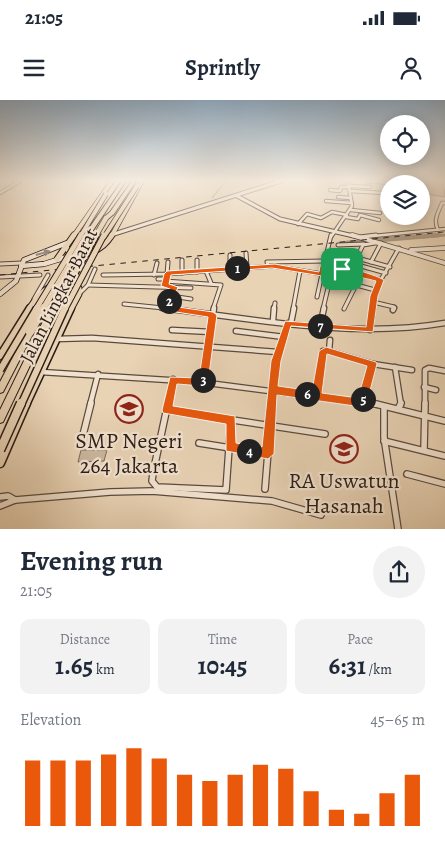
<!DOCTYPE html>
<meta charset="utf-8">
<style>
body{margin:0;font-family:Alegreya,serif;background:#f2f2f3;color:#1f2937;height:100vh;display:flex;flex-direction:column;font-size:19px;white-space:nowrap}
*{box-sizing:border-box;margin:0}
p{font-size:16px;color:#747a83}
.icon{flex:none;width:28px;height:28px;fill:none;stroke:currentColor;stroke-width:2;stroke-linecap:round;stroke-linejoin:round}
.map{position:relative;height:429px;overflow:hidden}
.details{display:flex;flex-direction:column;background:#fff;flex:1}
.details>*{flex:none}
.controls{position:absolute;left:380px;top:15px;display:grid;gap:10px}
.controls a{display:grid;place-items:center;width:50px;height:50px;border-radius:50%;background:#fff;box-shadow:0 2px 12px #0003;font-size:25px}
.pin{position:absolute;display:grid;place-items:center;width:42px;height:42px;color:#fff;margin:-21px;border-radius:10px;box-shadow:0 2px 8px #0006}
.km{position:absolute;width:25px;height:25px;margin:-12px;border-radius:50%;background:#222;color:#fff;font-size:14px;line-height:25px;text-align:center}
.round{display:grid;place-items:center;flex:none;width:52px;height:52px;border-radius:26px;background:#f2f2f3}
.overview{display:flex;align-items:center;justify-content:space-between;height:85px;padding:0 20px}
h1{font-size:28px;font-weight:700;line-height:38px}
.figures{display:grid;grid-template-columns:repeat(3,1fr);gap:8px;height:85px;padding:5px 20px}
.figures div{display:grid;align-content:center;border-radius:10px;background:#f2f2f3;text-align:center}
.figures b{font-size:25px;font-weight:700}
.figures small{font-size:14px;font-weight:400}
.figures p{font-size:14px}
.chart{height:140px;padding:10px 20px}
.chart p{display:flex;justify-content:space-between}
.chart svg{width:100%;height:90px;margin-top:5px;stroke:#ea580c;stroke-width:6}
.status{display:flex;justify-content:space-between;align-items:center;height:35px;padding:0 25px;background:#fff;direction:ltr}
.status svg{height:14px;fill:currentColor}
header{display:flex;justify-content:space-between;align-items:center;height:65px;padding:0 20px;background:#fff;font-size:22px;font-weight:700}
.map>svg:first-child{display:block}
.green{fill:#c9b49a;stroke:#7a6858}
.lines{fill:none;stroke-linecap:round;stroke-linejoin:round}
.stream{stroke:#766555;stroke-width:1}
.canal-far1{stroke:#a8957f;stroke-width:3}
.canal{stroke:#a8957f;stroke-width:4.5}
.minor-far3-casing{stroke:#5a4a3e;stroke-width:4.5}
.minor-far2-casing{stroke:#5a4a3e;stroke-width:5}
.minor-far1-casing{stroke:#5a4a3e;stroke-width:7}
.minor-casing{stroke:#5a4a3e;stroke-width:8}
.tertiary-far1-casing{stroke:#5a4a3e;stroke-width:5}
.tertiary-casing{stroke:#5a4a3e;stroke-width:5.5}
.secondary-casing{stroke:#2a1c16;stroke-width:6}
.primary-far3-casing{stroke:#2a1c16;stroke-width:5.5}
.primary-far2-casing{stroke:#2a1c16;stroke-width:7}
.primary-far1-casing{stroke:#2a1c16;stroke-width:9}
.primary-casing{stroke:#2a1c16;stroke-width:11}
.motorway-casing{stroke:#2a1c16;stroke-width:2}
.minor-far3{stroke:#f1e2cf;stroke-width:2.5}
.minor-far2{stroke:#f1e2cf;stroke-width:3}
.minor-far1{stroke:#f1e2cf;stroke-width:4.5}
.minor{stroke:#f1e2cf;stroke-width:5.5}
.tertiary-far1{stroke:#f1e2cf;stroke-width:3}
.tertiary{stroke:#f1e2cf;stroke-width:4}
.secondary{stroke:#f1e2cf;stroke-width:4.5}
.primary-far3{stroke:#e9d3b5;stroke-width:4}
.primary-far2{stroke:#e9d3b5;stroke-width:5}
.primary-far1{stroke:#e9d3b5;stroke-width:6}
.primary{stroke:#e9d3b5;stroke-width:8}
.motorway{fill:#e9d3b5;fill-rule:evenodd}
.rail{stroke:#2a1c16;stroke-width:1;stroke-dasharray:5.5 5.5;stroke-linecap:butt}
.primary-bridge-far3-casing{stroke:#2a1c16;stroke-width:5.5;stroke-linecap:butt}
.primary-bridge-far2-casing{stroke:#2a1c16;stroke-width:7;stroke-linecap:butt}
.primary-bridge-far1-casing{stroke:#2a1c16;stroke-width:9;stroke-linecap:butt}
.primary-bridge-casing{stroke:#2a1c16;stroke-width:11;stroke-linecap:butt}
.motorway-bridge-far2-casing{stroke:#2a1c16;stroke-width:6;stroke-linecap:butt}
.motorway-bridge-far1-casing{stroke:#2a1c16;stroke-width:8;stroke-linecap:butt}
.motorway-bridge-casing{stroke:#2a1c16;stroke-width:10;stroke-linecap:butt}
.primary-bridge-far3{stroke:#e9d3b5;stroke-width:4}
.primary-bridge-far2{stroke:#e9d3b5;stroke-width:5}
.primary-bridge-far1{stroke:#e9d3b5;stroke-width:6}
.primary-bridge{stroke:#e9d3b5;stroke-width:8}
.motorway-bridge-far2{stroke:#e9d3b5;stroke-width:4.5}
.motorway-bridge-far1{stroke:#e9d3b5;stroke-width:5.5}
.motorway-bridge{stroke:#e9d3b5;stroke-width:8}
.oneway{fill:#97897c}
.route{fill:#ea580c;stroke:#fff;fill-rule:evenodd}
.labels{text-anchor:middle;stroke-width:4.5;stroke-linejoin:round;paint-order:stroke}
.street-label{font-size:19px;fill:#2a1c16;stroke:#f1e2cf}
.near-poi-label{font-size:22px;fill:#2a1c16;stroke:#f1e2cf}
</style>
<div class="status"><b>21:05</b><svg viewBox="0 0 49 12"><path d="M0 12V9h3v3zM5 12V6h3v6zM10 12V3h3v9zM15 12V0h3v12zM26 1h20v11H26zM47 4h2v5h-2z"/></svg></div>
<header><svg class="icon" aria-label="menu" viewBox="0 0 24 24"><path d="M4 6h16M4 12h16M4 18h16"/></svg>Sprintly<svg class="icon" aria-label="person" viewBox="0 0 24 24"><circle cx="12" cy="8" r="4"/><path d="M4 21q1-7 8-7t8 7"/></svg></header>
<div class="map">
<svg width="445" height="429" viewBox="0 0 445 429">
<rect width="100%" height="100%" fill="#e9d3b5"/>
<filter id="stains"><feTurbulence type="fractalNoise" baseFrequency=".004" numOctaves="4"/><feColorMatrix values="0 0 0 0 .2 0 0 0 0 .09 0 0 0 0 .02 0 0 0 .5 -.17"/></filter>
<radialGradient id="worn" r=".72"><stop offset=".6" stop-color="#630" stop-opacity="0"/><stop offset="1" stop-color="#630" stop-opacity=".3"/></radialGradient>
<g class="green">
<path d="M413 81H443L445 97 421 93V84H411Z"/>
<path d="M81 350H107L104 361 78 362Z"/>
</g>
<g class="lines">
<path class="stream" d="M212 98 226 81"/>
<path class="canal-far1" d="M423 137 445 135"/>
<path class="canal" d="M346 143 439 135"/>
<defs>
<g id="minor-far3">
<path d="M368 81 389 83"/>
<path d="M350 86 370 87"/>
<path d="M330 90 340 91 341 87H350"/>
<path d="M350 91 384 93"/>
<path d="M0 93 20 81"/>
<path d="M338 97 351 98"/>
<path d="M326 101 352 103"/>
<path d="M351 110 380 113"/>
<path d="M346 117 358 119 360 115 379 120"/>
<path d="M298 124 307 114 321 118 332 112 347 115"/>
<path d="M438 130C433 120 438 113 442 103H445"/>
<path d="M331 137 352 106 348 81"/>
<path d="M363 137 445 129"/>
</g>
<g id="minor-far2">
<path d="M360 137 376 135"/>
<path d="M338 145 364 144"/>
<path d="M246 153 247 167"/>
<path d="M230 155V169"/>
<path d="M357 158 390 167"/>
<path d="M182 160V173"/>
<path d="M197 160V172"/>
<path d="M371 162 381 143"/>
<path d="M0 164 22 163"/>
<path d="M354 164 386 173"/>
<path d="M268 166 267 162 325 161"/>
<path d="M323 166 337 167 380 180"/>
<path d="M206 171 211 183"/>
<path d="M350 172 363 145 375 143"/>
<path d="M103 175 167 174 168 162"/>
<path d="M154 175 157 163"/>
<path d="M322 175 343 179"/>
<path d="M0 177 40 175"/>
<path d="M158 179H166"/>
<path d="M165 181 221 185 213 209"/>
<path d="M349 183 375 190"/>
<path d="M88 185 191 188"/>
<path d="M165 186 167 174 273 166 322 174 331 135"/>
<path d="M79 194 88 185 95 169"/>
<path d="M171 196 191 199"/>
<path d="M317 197 322 174"/>
<path d="M34 199 48 175"/>
<path d="M373 202 394 207 393 209"/>
<path d="M124 204 173 209"/>
<path d="M166 208 174 187"/>
<path d="M274 209 275 203"/>
<path d="M293 209 300 171"/>
<path d="M323 209 328 188"/>
<path d="M344 209 356 185"/>
<path d="M373 209 375 190 399 148"/>
</g>
<g id="minor-far1">
<path d="M162 208C255 219 352 239 445 223"/>
<path d="M393 210 394 208"/>
<path d="M273 221 274 208"/>
<path d="M291 223 294 208"/>
<path d="M320 226 324 208"/>
<path d="M172 230 211 232"/>
<path d="M370 230 373 208"/>
<path d="M236 231 284 237"/>
<path d="M56 239 92 238 278 252"/>
<path d="M329 251 373 264 412 270"/>
<path d="M395 267 401 305"/>
<path d="M41 272 200 282 379 305"/>
<path d="M203 282 214 208"/>
<path d="M424 287 436 290"/>
<path d="M316 295 323 251H329L330 240"/>
<path d="M362 303 373 264"/>
<path d="M90 305 98 274"/>
<path d="M168 305 173 279"/>
<path d="M272 305 276 261 288 223"/>
<path d="M425 305V270L429 268 445 271"/>
</g>
<g id="minor">
<path d="M168 303 153 373 152 381 157 387 226 390 231 320"/>
<path d="M372 303 445 321"/>
<path d="M384 307V337L398 429"/>
<path d="M398 309 401 303"/>
<path d="M167 310 325 334"/>
<path d="M83 335 91 303"/>
<path d="M384 341 445 356"/>
<path d="M199 343 268 354"/>
<path d="M424 350 425 303"/>
<path d="M407 374 445 384"/>
<path d="M265 389 272 303"/>
<path d="M0 397 8 396 15 400"/>
<path d="M0 406 15 400 110 392 152 391 272 401 321 415"/>
</g>
<g id="tertiary-far1">
<path d="M237 96 280 119 358 137"/>
<path d="M111 135 281 81"/>
</g>
<g id="tertiary">
<path d="M352 135 445 163"/>
<path d="M411 150 445 148"/>
</g>
<g id="secondary">
<path d="M21 166 44 164 70 156"/>
<path d="M0 194 16 181 24 160 67 143"/>
</g>
<g id="primary-far3">
<path d="M73 137 112 81"/>
<path d="M111 137 142 81"/>
</g>
<g id="primary-far2">
<path d="M66 146 69 152C87 157 102 151 112 135"/>
<path d="M57 159 74 135"/>
<path d="M29 209C40 191 57 175 79 188V194L71 209"/>
</g>
<g id="primary-far1">
<path d="M0 256 30 208"/>
<path d="M26 305 71 208"/>
</g>
<path id="primary" d="M0 363 26 303"/>
<g id="motorway">
<path d="M122 81H126L92 132H88L87 131Z"/>
<path d="M132 81H136L114 114 108 119H104V117L110 112Z"/>
<path d="M30 229 34 232 3 292 0 293V282L26 232Z"/>
<path d="M42 229 46 232 3 322 0 323V310L38 232Z"/>
</g>
</defs>
<use href="#minor-far3" class="minor-far3-casing"/>
<use href="#minor-far2" class="minor-far2-casing"/>
<use href="#minor-far1" class="minor-far1-casing"/>
<use href="#minor" class="minor-casing"/>
<use href="#tertiary-far1" class="tertiary-far1-casing"/>
<use href="#tertiary" class="tertiary-casing"/>
<use href="#secondary" class="secondary-casing"/>
<use href="#primary-far3" class="primary-far3-casing"/>
<use href="#primary-far2" class="primary-far2-casing"/>
<use href="#primary-far1" class="primary-far1-casing"/>
<use href="#primary" class="primary-casing"/>
<use href="#motorway" class="motorway-casing"/>
<use href="#minor-far3" class="minor-far3"/>
<use href="#minor-far2" class="minor-far2"/>
<use href="#minor-far1" class="minor-far1"/>
<use href="#minor" class="minor"/>
<use href="#tertiary-far1" class="tertiary-far1"/>
<use href="#tertiary" class="tertiary"/>
<use href="#secondary" class="secondary"/>
<use href="#primary-far3" class="primary-far3"/>
<use href="#primary-far2" class="primary-far2"/>
<use href="#primary-far1" class="primary-far1"/>
<use href="#primary" class="primary"/>
<use href="#motorway" class="motorway"/>
<path class="rail" d="M0 175 445 132"/>
<defs>
<g id="primary-bridge-far3">
<path d="M80 137 106 94"/>
<path d="M104 137 137 86"/>
</g>
<g id="primary-bridge-far2">
<path d="M36 209 81 135"/>
<path d="M65 209 104 135"/>
</g>
<g id="primary-bridge-far1">
<path d="M0 270 37 208"/>
<path d="M21 305 65 208"/>
</g>
<path id="primary-bridge" d="M0 350 21 303"/>
<g id="motorway-bridge-far2">
<path d="M87 137 90 131"/>
<path d="M95 137 106 118"/>
</g>
<g id="motorway-bridge-far1">
<path d="M43 209 87 135"/>
<path d="M55 209 96 135"/>
</g>
<g id="motorway-bridge">
<path d="M30 232 44 208"/>
<path d="M42 232 55 208"/>
</g>
</defs>
<use href="#primary-bridge-far3" class="primary-bridge-far3-casing"/>
<use href="#primary-bridge-far2" class="primary-bridge-far2-casing"/>
<use href="#primary-bridge-far1" class="primary-bridge-far1-casing"/>
<use href="#primary-bridge" class="primary-bridge-casing"/>
<use href="#motorway-bridge-far2" class="motorway-bridge-far2-casing"/>
<use href="#motorway-bridge-far1" class="motorway-bridge-far1-casing"/>
<use href="#motorway-bridge" class="motorway-bridge-casing"/>
<use href="#primary-bridge-far3" class="primary-bridge-far3"/>
<use href="#primary-bridge-far2" class="primary-bridge-far2"/>
<use href="#primary-bridge-far1" class="primary-bridge-far1"/>
<use href="#primary-bridge" class="primary-bridge"/>
<use href="#motorway-bridge-far2" class="motorway-bridge-far2"/>
<use href="#motorway-bridge-far1" class="motorway-bridge-far1"/>
<use href="#motorway-bridge" class="motorway-bridge"/>
</g>
<defs><path id="oneway-solid" d="M-6-.8H1V-3.2L6.5 0L1 3.2V.8H-6Z" transform="scale(1.25)"/></defs>
<use class="oneway" href="#oneway-solid" transform="translate(43 153) rotate(-16)"/>
<linearGradient id="sky" x2="0" y2="1"><stop stop-color="#8ea8be"/><stop offset="0.57" stop-color="#f5ebde"/><stop offset="1" stop-color="#f5ebde" stop-opacity="0"/></linearGradient>
<rect width="445" height="141" fill="url(#sky)"/>
<path class="route" d="M275 164 319 172 320 166C329 161 375 174 384 180L378 196 373 232 291 226 281 261 278 286 312 291 319 251 326 247 376 262 377 264 367 302 362 307 277 295 274 354 268 359 226 351V324L163 313 162 310 170 277 199 278 208 217 163 210 170 189 161 186 164 174 167 171ZM272 168 322 176 325 174 326 169 376 181 370 196 366 227 285 221 271 261 262 347 236 343 235 316 173 306 177 284 203 286 208 282 217 215 213 212 171 206 178 187 169 184 171 175ZM327 254 367 266 358 298 322 293Z"/>
<defs>
<symbol id="school-ring" viewBox="-11 -11 22 22"><circle r="9.5" fill="#f1e2cf" stroke="#8f2418" stroke-width="1.5"/><path d="M0-5L7-2L0 1L-7-2ZM-4 1L0 2.5L4 1V4Q0 6-4 4Z" fill="#8f2418"/></symbol>
</defs>
<g fill-rule="evenodd">
<use href="#school-ring" x="113" y="293" width="32" height="32"/>
<use href="#school-ring" x="328" y="333" width="32" height="32"/>
</g>
<g class="labels">
<g class="street-label">
<text transform="translate(58 195) rotate(-63)" y="7">Jalan Lingkar Barat</text>
</g>
<g class="near-poi-label">
<text x="129" y="348">SMP Negeri<tspan x="129" dy="25">264 Jakarta</tspan></text>
<text x="344" y="388">RA Uswatun<tspan x="344" dy="25">Hasanah</tspan></text>
</g>
</g>
<rect width="100%" height="100%" filter="url(#stains)"/>
<rect width="100%" height="100%" fill="url(#worn)"/>
</svg>
<div class="controls">
<a><svg class="icon" aria-label="locate" viewBox="0 0 24 24"><circle cx="12" cy="12" r="6"/><path d="M12 2v4M12 18v4M2 12h4M18 12h4"/></svg></a>
<a><svg class="icon" aria-label="layers" viewBox="0 0 24 24"><path d="M12 4l9 5-9 5-9-5zM3 14l9 5 9-5"/></svg></a>
</div>
<div class="pin" style="left:342px;top:169px;background:#1e9e55"><svg class="icon" aria-label="arrive" viewBox="0 0 24 24"><path d="M6 21V4h12l-3 4 3 4H6"/></svg></div>
<b class="km" style="left:237px;top:168px">1</b>
<b class="km" style="left:169px;top:201px">2</b>
<b class="km" style="left:203px;top:280px">3</b>
<b class="km" style="left:249px;top:351px">4</b>
<b class="km" style="left:363px;top:299px">5</b>
<b class="km" style="left:307px;top:294px">6</b>
<b class="km" style="left:320px;top:226px">7</b>
</div>
<section class="details">
<div class="overview"><div><h1>Evening run</h1><p>21:05</p></div><a class="round"><svg class="icon" aria-label="share" viewBox="0 0 24 24"><path d="M12 15V3M7 8l5-5 5 5M5 13v7h14v-7"/></svg></a></div>
<div class="figures">
<div><p>Distance</p><b>1.65<small> km</small></b></div>
<div><p>Time</p><b>10:45</b></div>
<div><p>Pace</p><b>6:31<small> /km</small></b></div>
</div>
<div class="chart"><p><span>Elevation</span>45–65 m</p>
<svg viewBox="0 0 160 44" preserveAspectRatio="none"><path d="M5 44V12M15 44V12M25 44V12M35 44V9M45 44V6M55 44V11M65 44V19M75 44V22M85 44V19M95 44V14M105 44V16M115 44V27M125 44V36M135 44V38M145 44V28M155 44V19"/></svg>
</div>
</section>
